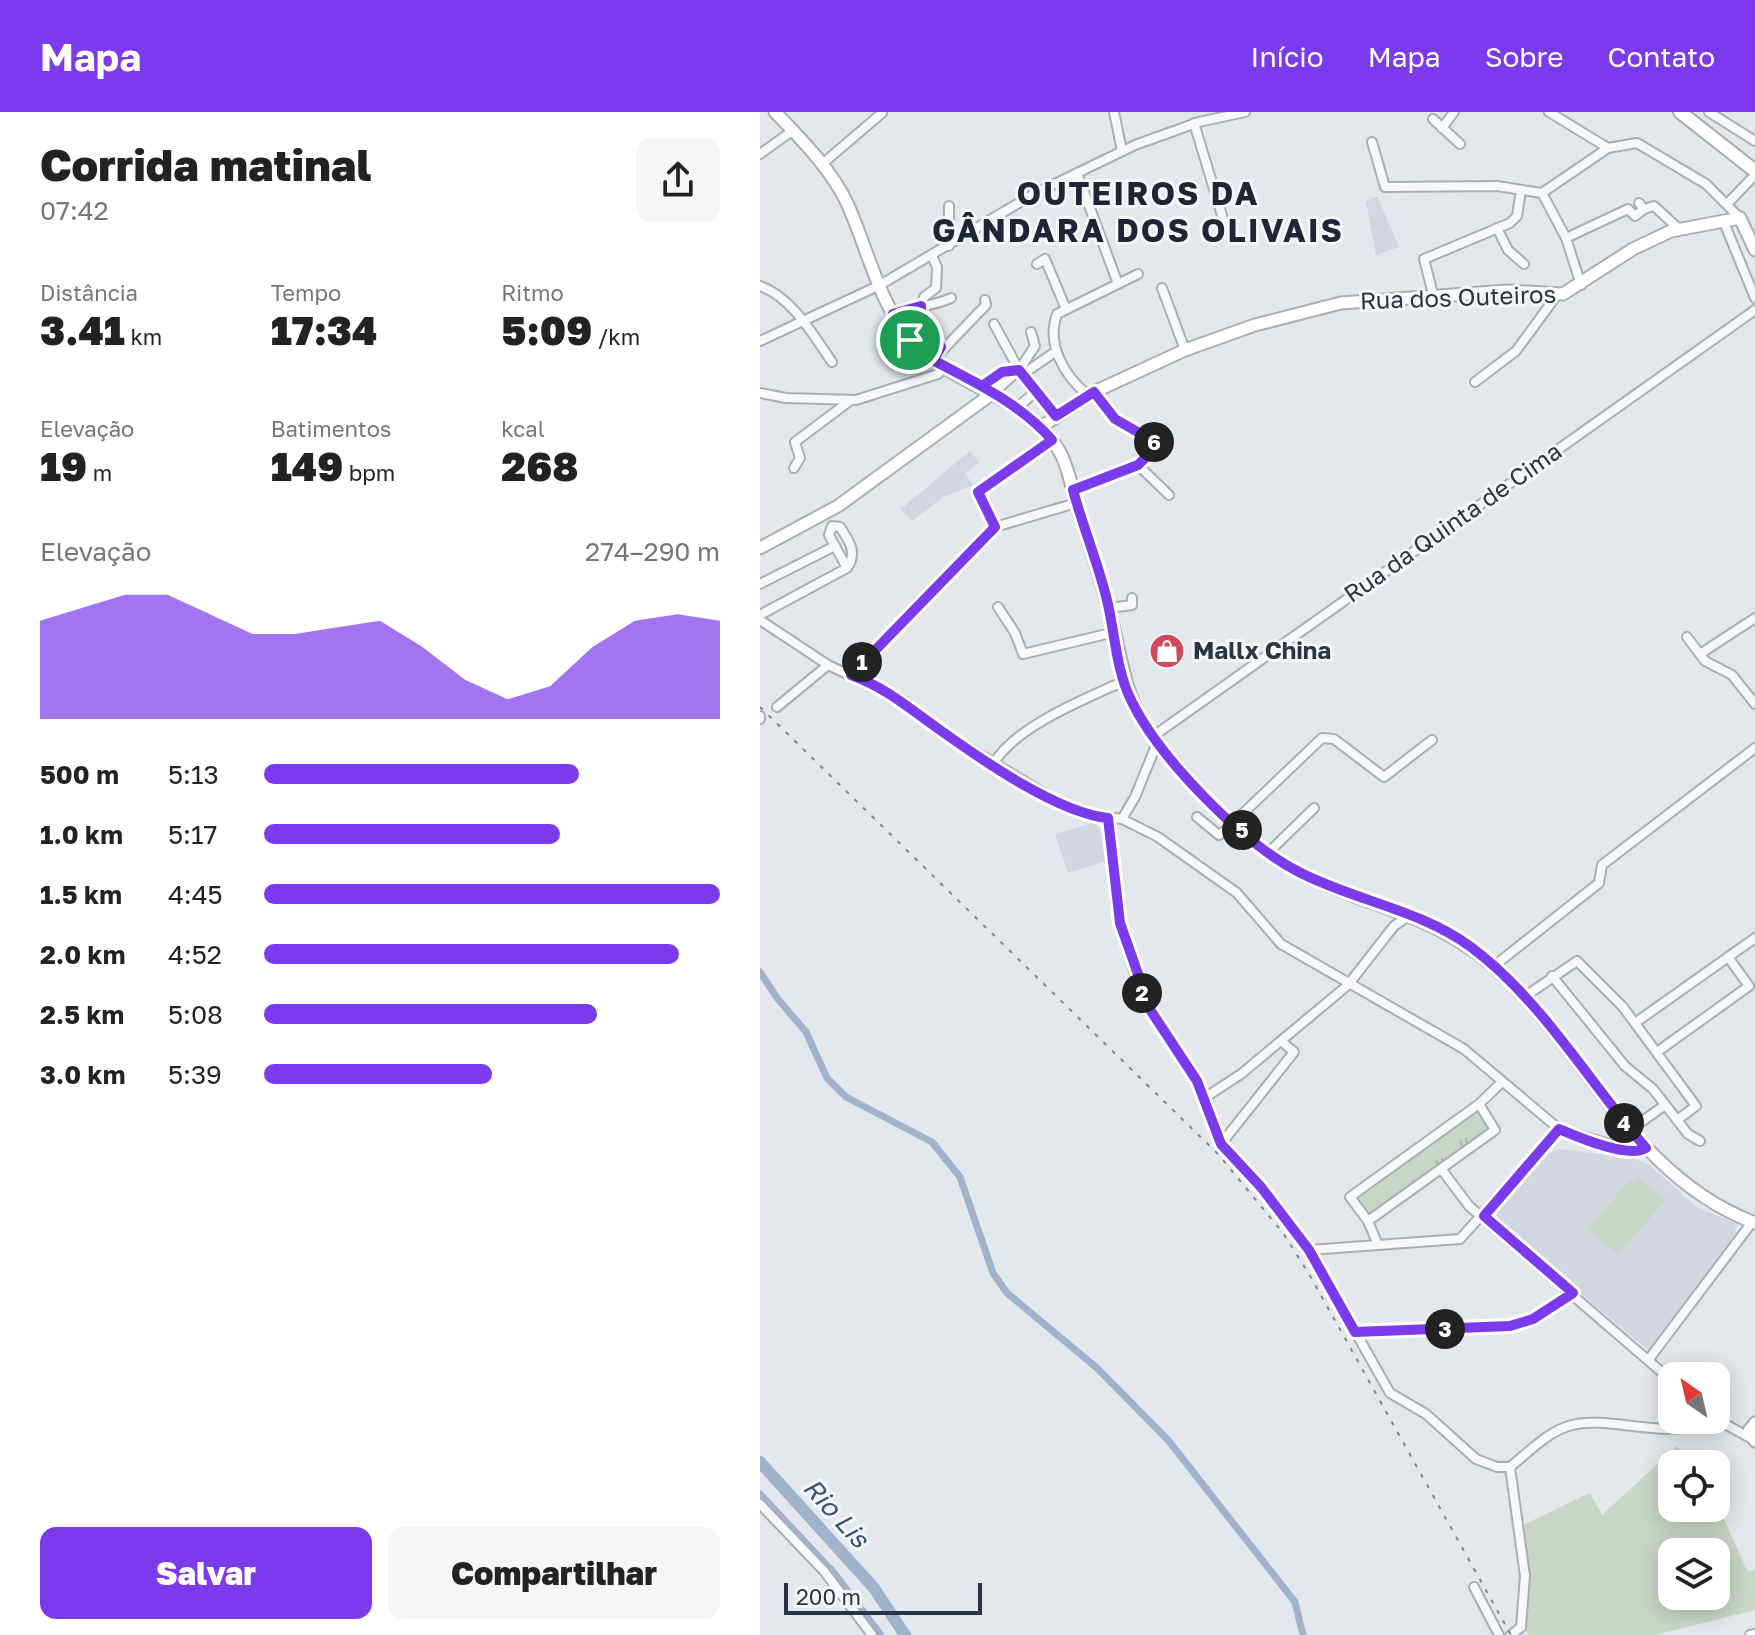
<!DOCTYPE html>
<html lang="pt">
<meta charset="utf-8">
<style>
body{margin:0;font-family:"Golos Text",sans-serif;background:#f6f6f6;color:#222;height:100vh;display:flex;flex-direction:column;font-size:30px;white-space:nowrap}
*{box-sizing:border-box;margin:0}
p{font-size:26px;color:#767676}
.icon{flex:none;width:44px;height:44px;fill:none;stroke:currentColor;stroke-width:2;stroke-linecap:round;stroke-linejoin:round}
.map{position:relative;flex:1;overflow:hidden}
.side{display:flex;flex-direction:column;background:#fff;width:760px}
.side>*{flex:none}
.needle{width:52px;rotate:326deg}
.controls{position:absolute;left:898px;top:1250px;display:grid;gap:16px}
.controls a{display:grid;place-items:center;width:72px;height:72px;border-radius:16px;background:#fff;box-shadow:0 4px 20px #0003;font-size:40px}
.scale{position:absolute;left:24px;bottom:20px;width:198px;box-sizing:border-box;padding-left:8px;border:4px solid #2b3445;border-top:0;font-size:22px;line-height:28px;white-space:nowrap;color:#2b3445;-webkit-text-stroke:6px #f4f6f9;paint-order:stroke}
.pin{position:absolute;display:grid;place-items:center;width:68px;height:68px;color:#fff;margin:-34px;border:4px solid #fff;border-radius:50%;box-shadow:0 2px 8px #0007}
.km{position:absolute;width:40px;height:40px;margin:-20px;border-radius:50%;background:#222;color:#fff;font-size:22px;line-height:40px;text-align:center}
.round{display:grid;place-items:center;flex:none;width:84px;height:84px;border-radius:16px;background:#f6f6f6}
.head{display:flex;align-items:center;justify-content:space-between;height:136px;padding:0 40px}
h1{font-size:44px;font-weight:800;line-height:60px}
.stats{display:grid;grid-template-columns:repeat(3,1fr);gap:12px;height:136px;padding:8px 40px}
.stats div{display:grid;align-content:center}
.stats b{font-size:40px;font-weight:800}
.stats small{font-size:22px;font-weight:400}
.stats p{font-size:22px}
.chart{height:224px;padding:16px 40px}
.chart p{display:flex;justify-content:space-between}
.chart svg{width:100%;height:144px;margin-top:8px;fill:#7c3aed;opacity:.7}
.cta{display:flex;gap:16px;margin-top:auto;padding:16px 40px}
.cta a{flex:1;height:92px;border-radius:16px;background:#7c3aed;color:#fff;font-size:32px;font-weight:800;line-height:92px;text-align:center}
.cta a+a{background:#f6f6f6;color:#222}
ul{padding:0 40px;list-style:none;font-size:26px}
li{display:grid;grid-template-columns:128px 96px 1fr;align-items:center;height:60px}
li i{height:20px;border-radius:10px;background:#7c3aed}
header{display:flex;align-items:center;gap:48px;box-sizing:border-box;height:112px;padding:0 40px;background:#7c3aed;color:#fff}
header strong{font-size:38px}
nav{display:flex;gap:44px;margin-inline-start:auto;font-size:28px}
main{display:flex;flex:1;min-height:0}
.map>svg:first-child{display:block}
.built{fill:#d2d6de}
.grass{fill:#c9d6c5;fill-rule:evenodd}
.park{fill:url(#park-tufts)}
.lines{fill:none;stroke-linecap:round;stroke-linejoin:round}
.canal{stroke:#9fb4cc;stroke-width:7}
.river{stroke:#9fb4cc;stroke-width:12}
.street-casing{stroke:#a9aeb7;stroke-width:12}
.secondary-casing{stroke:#a9aeb7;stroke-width:15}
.primary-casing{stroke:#a3abb8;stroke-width:16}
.street{stroke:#f7f8fa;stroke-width:8}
.secondary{stroke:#fff;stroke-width:11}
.primary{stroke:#fff;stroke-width:12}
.rail{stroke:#7d8696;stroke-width:2;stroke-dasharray:4 8;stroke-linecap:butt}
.route-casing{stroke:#fff;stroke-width:16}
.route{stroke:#7c3aed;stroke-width:10}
.labels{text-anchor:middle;stroke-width:6;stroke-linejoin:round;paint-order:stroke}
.street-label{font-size:24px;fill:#2b3445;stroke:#f4f6f9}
.poi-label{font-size:24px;font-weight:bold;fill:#2b3445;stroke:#f4f6f9;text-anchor:start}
.water-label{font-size:26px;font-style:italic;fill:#34527a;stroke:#f4f6f9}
.district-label{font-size:32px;font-weight:bold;letter-spacing:2px;fill:#1d2536;stroke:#f4f6f9}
</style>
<header>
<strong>Mapa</strong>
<nav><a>Início</a><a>Mapa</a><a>Sobre</a><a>Contato</a></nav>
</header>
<main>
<section class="side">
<div class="head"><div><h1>Corrida matinal</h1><p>07:42</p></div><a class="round"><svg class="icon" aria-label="share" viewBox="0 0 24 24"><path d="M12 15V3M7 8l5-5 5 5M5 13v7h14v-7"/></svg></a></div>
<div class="stats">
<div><p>Distância</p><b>3.41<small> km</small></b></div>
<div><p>Tempo</p><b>17:34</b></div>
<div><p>Ritmo</p><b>5:09<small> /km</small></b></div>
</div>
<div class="stats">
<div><p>Elevação</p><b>19<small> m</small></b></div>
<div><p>Batimentos</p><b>149<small> bpm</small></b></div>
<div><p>kcal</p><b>268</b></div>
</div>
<div class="chart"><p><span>Elevação</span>274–290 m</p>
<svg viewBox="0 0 160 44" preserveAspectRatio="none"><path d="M0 44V14L10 10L20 6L30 6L40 12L50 18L60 18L70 16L80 14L90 22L100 32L110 38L120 34L130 22L140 14L150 12L160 14V44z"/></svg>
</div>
<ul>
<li><b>500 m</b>5:13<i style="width:69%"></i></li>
<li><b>1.0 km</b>5:17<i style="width:65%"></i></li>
<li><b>1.5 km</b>4:45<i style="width:100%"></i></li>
<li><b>2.0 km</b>4:52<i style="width:91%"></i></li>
<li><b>2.5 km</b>5:08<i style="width:73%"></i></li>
<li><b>3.0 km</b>5:39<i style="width:50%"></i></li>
</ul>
<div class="cta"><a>Salvar</a><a>Compartilhar</a></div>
</section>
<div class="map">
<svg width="995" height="1523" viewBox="0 0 995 1523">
<defs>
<pattern id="park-tufts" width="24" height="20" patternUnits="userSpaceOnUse" patternTransform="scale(2)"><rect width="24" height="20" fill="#c9d6c5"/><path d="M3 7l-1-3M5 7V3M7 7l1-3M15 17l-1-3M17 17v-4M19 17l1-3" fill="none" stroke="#adb8ab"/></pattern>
</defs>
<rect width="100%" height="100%" fill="#e4e7ec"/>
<g class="built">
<path d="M617 84 639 135 616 143 606 90Z"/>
<path d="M210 339 219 350 205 361 213 373 183 385 152 409 141 397Z"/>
<path d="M335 710 344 725 346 749 308 761 295 722Z"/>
<path d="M799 1037 873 1046 889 1053 937 1095 975 1111 977 1126 967 1133 890 1240 739 1113 735 1098 772 1056 785 1043Z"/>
</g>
<g class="grass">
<path d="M879 1066 905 1089 858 1142 827 1118 870 1068 874 1071Z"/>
<path d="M917 1334 931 1352H912V1396H931L936 1404 964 1407 987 1459 995 1458V1498L895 1523H769L763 1514 761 1414 830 1381 842 1403ZM912 1440H956V1484H912Z"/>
</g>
<path class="park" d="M720 997 731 1017 608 1104 595 1089 596 1084Z"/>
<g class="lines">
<g class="canal">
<path d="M0 860 17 886 46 920 67 966 86 985 172 1030 200 1065 233 1161 247 1181 337 1256 408 1328 535 1490 543 1523"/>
<path d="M0 1382 75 1462 121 1523"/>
</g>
<path class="river" d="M0 1350 114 1476 145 1523"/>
<defs>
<g id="street">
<path d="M354 0 362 39"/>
<path d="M789 0 848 36"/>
<path d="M949 0 995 29"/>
<path d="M673 7 700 32"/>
<path d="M434 11 464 110"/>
<path d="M682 16 694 0"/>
<path d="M612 30 625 75 737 74 782 81"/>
<path d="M0 42 32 19"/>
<path d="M61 53 122 1"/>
<path d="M317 61 358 172"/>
<path d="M782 81 848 36 877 31 946 72 980 106"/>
<path d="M782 81 806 126 821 173"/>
<path d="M879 91 884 97 894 94 919 117"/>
<path d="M968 91 995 63"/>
<path d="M189 94V134"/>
<path d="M963 108 995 186"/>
<path d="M737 116 748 138 764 152"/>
<path d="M806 126 868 97 875 104 884 97"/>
<path d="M172 144 177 155 176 176 164 185 160 198 181 235"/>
<path d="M277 152 285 147 306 197"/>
<path d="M0 174C32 185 53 223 72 250"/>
<path d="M402 176 425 238"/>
<path d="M674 186 664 147 750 111 757 104 761 78"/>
<path d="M133 202C153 193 170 196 191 186"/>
<path d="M234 212 259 258 296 304"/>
<path d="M0 229 120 173 274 82 375 33 439 10 485 0"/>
<path d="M173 248 226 193 225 188"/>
<path d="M263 262 295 240"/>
<path d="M715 270 756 239 797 183"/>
<path d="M222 274 242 260 259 258"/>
<path d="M0 281 26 286 96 288 178 262 186 254"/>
<path d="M233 281 259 258 275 234 271 220"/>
<path d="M328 283C304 264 286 232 297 202L378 162"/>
<path d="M256 297 277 278"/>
<path d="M378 353 409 383"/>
<path d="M34 356 40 346 35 330 91 288"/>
<path d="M313 378 378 353 397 334 355 307 334 280"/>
<path d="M235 415 218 380 292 328"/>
<path d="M0 472 75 434"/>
<path d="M238 495 255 521 263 542 355 520"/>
<path d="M349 496 372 493V486"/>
<path d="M0 503 87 456C98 440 89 429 80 415L72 414 69 423 87 456"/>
<path d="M0 508 68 553 144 589 180 618 298 690 329 703 362 707 398 725 477 781 521 832 704 937 799 1017 873 1039 886 1036"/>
<path d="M927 525 945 549 972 563 995 592"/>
<path d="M940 542 995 506"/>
<path d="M91 563 235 415 316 391"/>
<path d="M17 595 68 553"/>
<path d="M0 604V607"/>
<path d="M392 625 995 198"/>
<path d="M234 651C256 614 325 587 364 569"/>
<path d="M437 705 459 723 467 717 479 721"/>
<path d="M348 706 356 795 374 859 391 899 446 985 461 1032 501 1075 549 1138 630 1281 666 1302 716 1347 737 1355H750"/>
<path d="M362 707 375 685 397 631"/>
<path d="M474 710 562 626 574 627 624 665 672 628"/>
<path d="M509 740 554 696"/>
<path d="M734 854 839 771 842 753 995 636"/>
<path d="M792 864 865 954 893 977 928 1022 940 1029"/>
<path d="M764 885 817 849 863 895 936 994 917 1008"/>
<path d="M875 911 995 826"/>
<path d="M897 940 989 874 968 845"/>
<path d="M446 985 481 962 588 873 634 814 650 803"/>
<path d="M719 992 735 1018 608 1109 590 1085 719 992 742 970"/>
<path d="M870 1018 905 993"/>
<path d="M461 1032 534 940 521 929"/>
<path d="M682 1058 709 1094 912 1269"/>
<path d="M608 1109 618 1133"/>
<path d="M549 1138 700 1127 799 1017"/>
<path d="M595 1220 750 1214 773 1207 813 1181"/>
<path d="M889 1247 993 1109"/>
<path d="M956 1307 992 1327"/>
<path d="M0 1392 64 1459 112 1523"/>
<path d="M714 1475 739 1523"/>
<path d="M761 1515 765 1464 750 1355C769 1340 788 1319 812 1313 850 1303 912 1330 943 1308"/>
<path d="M751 1523 761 1515"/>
<path d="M990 1523 995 1522"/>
</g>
<g id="secondary">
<path d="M15 0C41 27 71 57 87 91 108 137 119 193 153 231 195 276 271 284 301 342 309 358 312 377 317 394 330 434 343 472 353 513 364 561 367 594 400 634 436 679 486 732 537 759 618 801 679 799 749 869 834 953 877 1066 995 1111"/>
<path d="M281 315 334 280 425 238 495 213 581 191 748 179 803 182 873 137 911 119 980 106 995 138"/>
<path d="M0 436 78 394 233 281"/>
<path d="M995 1311 989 1319 995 1329"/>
</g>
<path id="primary" d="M920 0 995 59"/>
</defs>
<use href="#street" class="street-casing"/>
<use href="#secondary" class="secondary-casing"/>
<use href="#primary" class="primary-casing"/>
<use href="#street" class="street"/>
<use href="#secondary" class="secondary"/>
<use href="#primary" class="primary"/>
<path class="rail" d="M0 595 458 1042 523 1121 549 1162 751 1523"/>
</g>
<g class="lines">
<defs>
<path id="route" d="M150 228 173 248C214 270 261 292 292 328L218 380 235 415 91 563C127 576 150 597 180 618 222 648 298 701 348 706L360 811 391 899 437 969 461 1032 501 1075 549 1138 595 1220 750 1214 773 1207 813 1181 724 1104 799 1017C818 1025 868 1047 886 1036 829 970 781 887 711 835 659 797 595 789 539 760 482 731 399 646 371 588 356 558 355 521 347 488 338 451 323 415 313 378L378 353 397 334 395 330 355 307 334 280 296 304 259 258 242 260 222 274 173 248 181 235 161 205V194L133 202 150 228"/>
</defs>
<use href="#route" class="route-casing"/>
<use href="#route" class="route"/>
</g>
<defs>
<symbol id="shop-disc" viewBox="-11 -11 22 22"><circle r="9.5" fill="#d1495b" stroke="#f4f6f9"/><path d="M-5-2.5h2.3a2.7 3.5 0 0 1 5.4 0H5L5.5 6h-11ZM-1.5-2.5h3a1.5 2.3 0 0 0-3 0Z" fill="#fff"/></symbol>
</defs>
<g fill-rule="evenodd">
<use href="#shop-disc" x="387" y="519" width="40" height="40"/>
</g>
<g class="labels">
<g class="street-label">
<text transform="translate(698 186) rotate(-2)" y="8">Rua dos Outeiros</text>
<text transform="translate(693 411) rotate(-35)" y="8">Rua da Quinta de Cima</text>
</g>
<g class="poi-label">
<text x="433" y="547">Mallx China</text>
</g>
<g class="water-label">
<text transform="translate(76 1401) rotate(48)" y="9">Rio Lis</text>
</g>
<g class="district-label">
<text x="378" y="93">OUTEIROS DA<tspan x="378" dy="37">GÂNDARA DOS OLIVAIS</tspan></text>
</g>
</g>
</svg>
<div class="controls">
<a><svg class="needle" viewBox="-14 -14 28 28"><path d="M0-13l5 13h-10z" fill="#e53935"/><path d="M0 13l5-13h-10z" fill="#767676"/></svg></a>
<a><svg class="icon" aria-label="locate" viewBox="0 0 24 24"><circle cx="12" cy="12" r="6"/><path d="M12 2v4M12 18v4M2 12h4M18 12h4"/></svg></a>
<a><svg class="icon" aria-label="layers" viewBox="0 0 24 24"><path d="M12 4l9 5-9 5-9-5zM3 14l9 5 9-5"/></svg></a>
</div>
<div class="scale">200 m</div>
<div class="pin" style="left:150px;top:228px;background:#1e9e55"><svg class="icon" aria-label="arrive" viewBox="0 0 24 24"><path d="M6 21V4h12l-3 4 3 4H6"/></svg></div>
<b class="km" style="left:102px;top:550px">1</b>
<b class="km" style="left:382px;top:881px">2</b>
<b class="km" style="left:685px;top:1217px">3</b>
<b class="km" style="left:864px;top:1011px">4</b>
<b class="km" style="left:482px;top:718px">5</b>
<b class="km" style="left:394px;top:330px">6</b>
</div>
</main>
